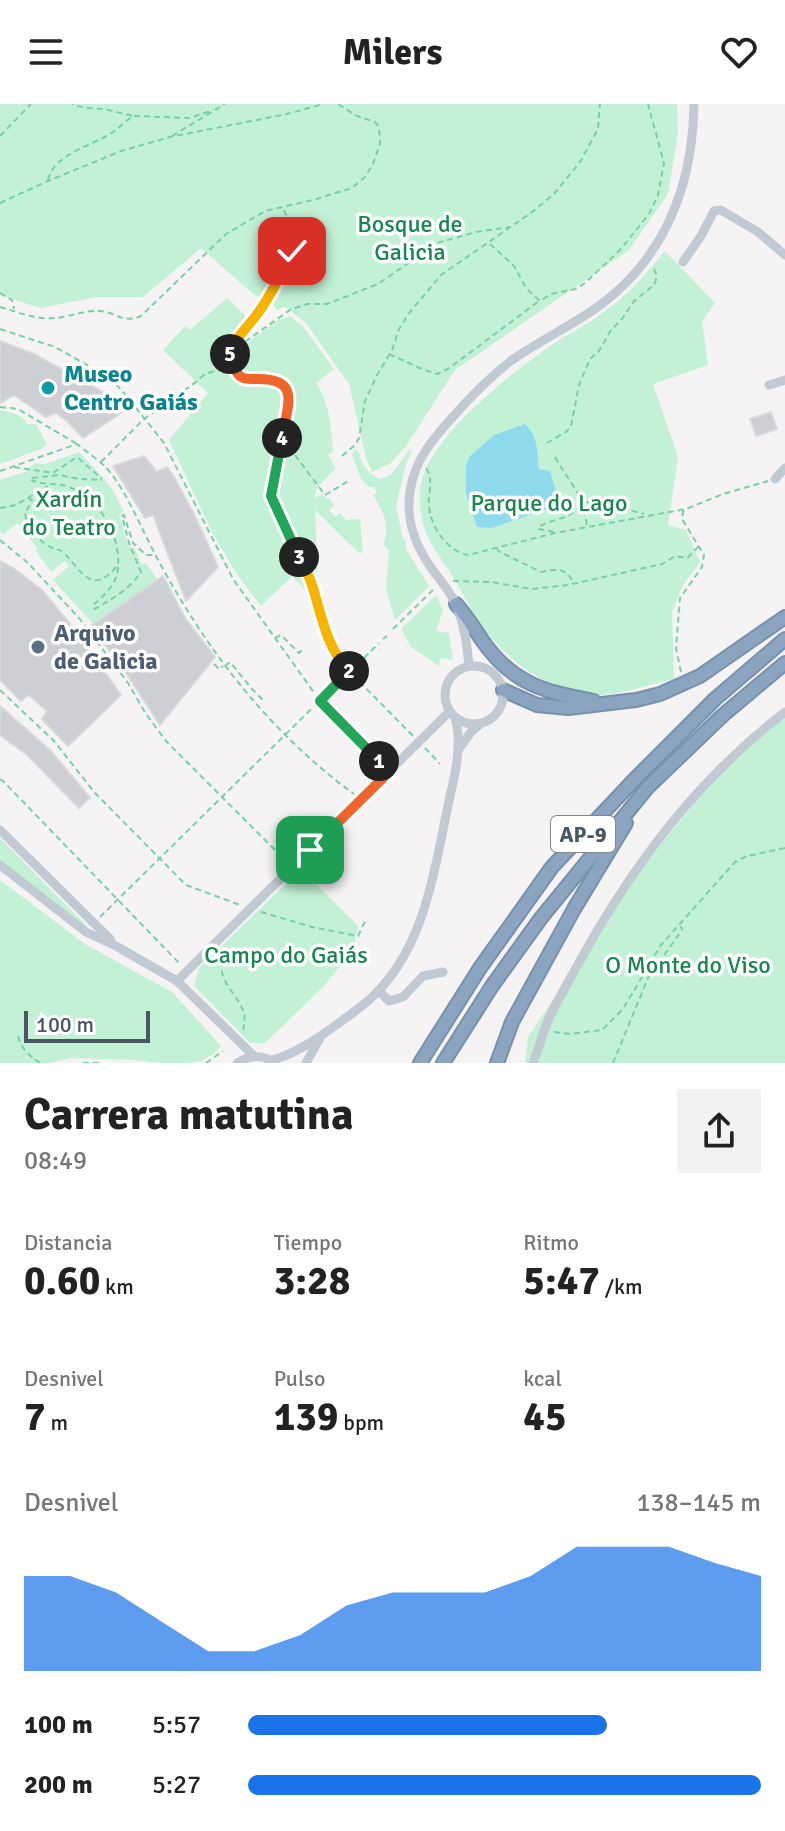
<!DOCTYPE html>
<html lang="es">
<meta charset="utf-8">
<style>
body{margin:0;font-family:Signika,sans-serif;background:#f2f2f2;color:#222;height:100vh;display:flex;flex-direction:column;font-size:30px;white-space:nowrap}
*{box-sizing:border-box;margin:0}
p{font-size:26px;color:#767676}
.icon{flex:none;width:44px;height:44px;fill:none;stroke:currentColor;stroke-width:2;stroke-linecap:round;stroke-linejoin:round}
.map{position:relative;height:959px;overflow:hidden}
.side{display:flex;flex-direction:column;background:#fff;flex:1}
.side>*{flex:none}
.scale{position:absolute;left:24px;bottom:20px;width:126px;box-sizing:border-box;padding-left:8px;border:4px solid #4a5661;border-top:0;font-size:22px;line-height:28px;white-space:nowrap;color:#4a5661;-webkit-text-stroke:6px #fff;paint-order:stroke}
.pin{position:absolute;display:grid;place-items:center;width:68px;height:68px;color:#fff;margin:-34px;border-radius:16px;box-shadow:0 4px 12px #0006}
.km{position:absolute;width:40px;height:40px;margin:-20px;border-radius:50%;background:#222;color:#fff;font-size:22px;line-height:40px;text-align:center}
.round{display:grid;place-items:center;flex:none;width:84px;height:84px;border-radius:0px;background:#f2f2f2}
.summary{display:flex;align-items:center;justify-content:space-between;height:136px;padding:0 24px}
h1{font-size:44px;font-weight:800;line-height:60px}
.metrics{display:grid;grid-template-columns:repeat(3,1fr);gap:12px;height:136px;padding:8px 24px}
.metrics div{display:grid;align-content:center}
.metrics b{font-size:40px;font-weight:800}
.metrics small{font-size:22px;font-weight:400}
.metrics p{font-size:22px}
.chart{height:224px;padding:16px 24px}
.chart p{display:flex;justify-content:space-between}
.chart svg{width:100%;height:144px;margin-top:8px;fill:#1a73e8;opacity:.7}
ul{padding:0 24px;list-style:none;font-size:26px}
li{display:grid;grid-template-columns:128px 96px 1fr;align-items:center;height:60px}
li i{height:20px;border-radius:10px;background:#1a73e8}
header{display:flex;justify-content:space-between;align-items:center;height:104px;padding:0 24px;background:#fff;font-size:36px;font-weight:800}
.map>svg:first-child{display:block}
.green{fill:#c3f1d5}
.water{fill:#90daee}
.building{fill:#cdcfd5;stroke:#d7d9de;stroke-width:2}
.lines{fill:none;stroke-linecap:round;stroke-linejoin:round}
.highway-casing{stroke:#7690ad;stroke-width:16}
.path{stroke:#7ad0a6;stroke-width:2;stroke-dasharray:6 4;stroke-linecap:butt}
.minor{stroke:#c1cad2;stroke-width:9}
.highway{stroke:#8ba5c1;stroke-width:12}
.split-1-casing{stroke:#fff;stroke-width:16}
.split-2-casing{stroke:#fff;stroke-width:16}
.split-3-casing{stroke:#fff;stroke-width:16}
.split-4-casing{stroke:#fff;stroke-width:16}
.split-5-casing{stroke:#fff;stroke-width:16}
.split-6-casing{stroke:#fff;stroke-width:16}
.split-1{stroke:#f0652b;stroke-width:10}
.split-2{stroke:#22a559;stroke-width:10}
.split-3{stroke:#f5b400;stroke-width:10}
.split-4{stroke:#22a559;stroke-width:10}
.split-5{stroke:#f0652b;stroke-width:10}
.split-6{stroke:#f5b400;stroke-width:10}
.culture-dot{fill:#0f9aa8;stroke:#fff;stroke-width:3}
.service-dot{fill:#5c6f8a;stroke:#fff;stroke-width:3}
.labels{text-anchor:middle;stroke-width:7;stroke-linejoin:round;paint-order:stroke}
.shield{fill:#fff;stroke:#808990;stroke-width:2}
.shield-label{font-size:22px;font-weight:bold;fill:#4a5661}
.park-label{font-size:24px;fill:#17864f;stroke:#fff}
.culture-label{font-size:24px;font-weight:bold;fill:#0d838f;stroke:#fff;text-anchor:start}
.service-label{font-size:24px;font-weight:bold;fill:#4e5e75;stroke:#fff;text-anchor:start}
</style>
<header><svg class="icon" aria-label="menu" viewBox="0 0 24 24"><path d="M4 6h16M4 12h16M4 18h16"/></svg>Milers<svg class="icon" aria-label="heart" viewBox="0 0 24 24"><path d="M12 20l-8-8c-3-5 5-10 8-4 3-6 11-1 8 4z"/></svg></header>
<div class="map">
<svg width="785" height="959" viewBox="0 0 785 959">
<rect width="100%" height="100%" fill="#f5f3f3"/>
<g class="green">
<path d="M0 0H677L678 29 668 90 629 146 455 266 406 342 390 360 372 368 366 354 349 280 306 219 290 206 283 203 277 206 271 198 253 190 201 144 143 193H97L40 204 0 191Z"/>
<path d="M665 147 715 199 702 217 708 261 653 280 678 353 668 421 686 426 700 458 683 481 672 508 674 575C653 580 623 589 602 591 595 591 586 588 578 587 538 579 515 561 488 530 474 513 464 491 453 473 441 453 426 438 422 415 419 401 419 385 423 372 437 328 511 269 549 243 567 230 587 221 605 207 631 188 645 171 665 147Z"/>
<path d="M227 194 254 220 244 236 246 240 278 216 290 212 304 224 334 265 316 279C330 300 331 323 333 347L328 351 336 364 316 385 315 394 322 390 327 395 329 394 334 401 329 406 335 413 340 409 346 416 360 415 363 449 358 448 316 407 315 398 317 470 314 477 309 481 311 486 307 488 292 472 261 502 238 472 212 428 169 336 208 289 163 246 185 222 190 226Z"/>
<path d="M0 306C9 308 23 310 27 320H36L47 340 41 345 0 360Z"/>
<path d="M354 345 359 348C362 362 368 369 380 375L391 371 410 345 412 347 406 360 396 402 403 435H405L406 445 429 482 395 516 386 484 389 447 383 440C391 423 383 406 373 391L377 388 374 383H369L361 375 352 351Z"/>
<path d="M79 348 107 378 114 388 124 408 119 411 128 442 134 444 142 461 146 459 157 475 94 521 53 476 69 462 65 457 51 468 36 447 37 444 17 419 4 430 0 428V376L24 368 35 359 45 360Z"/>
<path d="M436 491 443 506 436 527 449 529 453 556 440 554 439 562 411 543 401 525Z"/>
<path d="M785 612V959H525L528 933 565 878 598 817 731 655Z"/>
<path d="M0 734 87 822 86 823 0 757Z"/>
<path d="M301 765 358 822 353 846 324 882 265 939H250L194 882 199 864Z"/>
<path d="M0 776 85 840 172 888 221 942 212 951 201 957 186 959H162L136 956 70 954 51 959H0Z"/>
</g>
<path class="water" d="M525 320C539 334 537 348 539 365L550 367 559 397 548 405 491 424 477 423 466 389V362L470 352 494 331Z"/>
<g class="building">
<path d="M0 237 34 250 130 303 83 334 67 317 56 309 46 313 14 291 0 299Z"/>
<path d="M771 308 777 325 756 332 750 315Z"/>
<path d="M144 352 157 368 167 363 174 373 194 410 218 463 186 497 153 411 145 414 113 362Z"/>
<path d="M0 457 13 464 42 486 77 528 121 591 68 642 42 615 47 607 29 591 21 597 0 576Z"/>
<path d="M163 472 185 514 215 553 160 621 119 558 90 523Z"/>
<path d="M0 602 51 647 90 694 79 704 26 650 0 631Z"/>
</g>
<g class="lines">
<defs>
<g id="highway">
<path d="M456 500C466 511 473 523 482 536 512 580 545 588 594 597"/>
<path d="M503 586 537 601 568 604 636 596 660 590 700 572 785 513"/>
<path d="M420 959 480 864 552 763 635 675 715 595 785 535"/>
<path d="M443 959 492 882 541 814 648 683 722 612 785 559"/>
<path d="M497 959 512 918 574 805 626 719"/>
</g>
</defs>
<use href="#highway" class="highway-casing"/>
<g class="path">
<path d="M134 12 190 14 213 6"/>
<path d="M0 32 31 0"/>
<path d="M172 32 225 0"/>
<path d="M48 76C54 49 93 42 113 28 120 23 126 17 133 12L104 5 85 4 72 0"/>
<path d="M0 99 48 77 121 47 170 33 287 10 323 0"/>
<path d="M490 140 514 162 526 184 540 197 551 190 576 185 585 179 620 146 649 110 658 91 664 59 648 0"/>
<path d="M0 189 12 196 14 205"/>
<path d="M0 203C18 208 36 216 55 214 70 213 85 206 99 207 117 208 122 220 141 212L226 130 265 107 313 96 352 84 365 73 373 60 380 40 379 23 375 18 357 12 338 0"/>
<path d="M0 225 55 243 110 274 125 290 164 339 233 475 320 597 383 661"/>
<path d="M235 238 246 237 290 206 307 200H327L378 180 437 139 476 128 510 123"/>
<path d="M389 250 422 265 437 270 448 265 539 197"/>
<path d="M229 254C232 259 235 268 240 272 255 285 288 260 288 295L271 387 272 397 311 478 327 533 339 557 413 632"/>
<path d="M0 303 18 305 77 340"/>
<path d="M283 335 325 391 350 376"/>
<path d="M547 339 566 328 571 322 579 281 590 255 599 247 611 226 622 215 634 197 654 181 657 173 653 162"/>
<path d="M342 352 355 341 359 334 365 297 377 271 392 246 399 225 410 208 441 171 531 109 554 90 580 58 598 25 600 0"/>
<path d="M555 353C571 382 582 386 587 422"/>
<path d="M101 358 144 315 196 278 205 270 218 266 226 261 233 241 268 193 292 147 295 137 294 130 290 117 283 105"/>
<path d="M14 363 53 369 77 353 102 375"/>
<path d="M426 364C434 375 428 389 429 402 430 422 448 448 468 451L555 429 686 405"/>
<path d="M0 367 77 340C88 349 101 357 110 368 124 386 133 406 143 426 155 451 169 477 184 501 228 573 285 640 354 690"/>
<path d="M32 374 59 371 79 375 102 376"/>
<path d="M28 394 32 396 25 410C28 425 39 437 52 444 59 447 58 444 64 449 83 468 91 493 118 461 120 430 99 394 69 383 57 378 45 382 31 376"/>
<path d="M0 404 16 401 48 382"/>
<path d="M554 428 539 425 538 423C556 413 570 417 583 398L604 399 644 410"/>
<path d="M0 436 28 459 79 514 128 579 146 610 166 637 285 756"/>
<path d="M497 444 498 447 541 468C556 465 565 463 573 478"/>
<path d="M118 463C117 480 106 490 93 501L95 505C113 494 129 486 141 468L129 439 122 412 124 411 133 439 146 451H154"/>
<path d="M453 477 491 478 532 485 568 481 662 460 675 452 687 454 699 442"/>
<path d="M393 525 435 484"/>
<path d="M275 534 281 531 299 549 304 544"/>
<path d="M383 535 387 532"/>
<path d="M364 554 379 539"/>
<path d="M214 560 219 565 223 562"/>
<path d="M225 562 230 558 252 585 265 598"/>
<path d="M681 568 676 544 680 494 702 463 704 451 682 415 683 408 686 405 723 390 768 377"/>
<path d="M0 586 54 637 95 689 186 781 240 801"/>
<path d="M425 644 440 660"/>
<path d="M0 675 3 677 180 860"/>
<path d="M261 808 312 823 358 832 366 815"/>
<path d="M100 813 357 560"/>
<path d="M218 847C222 855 220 863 223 872 231 893 250 901 243 926"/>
<path d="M554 928 570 930 602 926 623 905 661 841 735 758 747 752 785 744"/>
<path d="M18 932C21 945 29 951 40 959"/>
<path d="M83 959H100"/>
<path d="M206 959 223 947"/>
<path d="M613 959 648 874 682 826 681 822"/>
</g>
<g class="minor">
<path d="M683 158 701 132 714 107 721 106 758 128 785 151"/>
<path d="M769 281 785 276"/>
<path d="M775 375 785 364"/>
<circle cx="474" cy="591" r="29"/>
<path d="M469 562C467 540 464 517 454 497 448 484 438 474 430 462 413 438 405 410 411 382 416 355 433 335 451 315 469 294 490 273 512 256 545 233 584 216 614 190 671 140 693 74 694 0"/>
<path d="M458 646 471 628 479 621"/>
<path d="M0 726 111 836"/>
<path d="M0 761 86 828 116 842 177 877 254 952"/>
<path d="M177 877 449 608"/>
<path d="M379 887 389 897 403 893 423 872 443 868"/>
<path d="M272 956C295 950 317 935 336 921 351 910 367 900 379 886 423 840 434 771 446 711 452 680 464 645 455 614"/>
<path d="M237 959C250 951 262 950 275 959"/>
<path d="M306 959 320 934"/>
<path d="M533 959C539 944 543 927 550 912 558 896 567 880 576 864 630 765 695 677 785 608"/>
</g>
<use href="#highway" class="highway"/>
</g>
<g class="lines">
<defs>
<path id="split-1" d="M310 746 389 668 379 657"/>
<path id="split-2" d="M349 567 320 597 379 657"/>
<path id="split-3" d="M299 453C304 462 309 471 312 481 322 512 326 543 349 567"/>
<path id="split-4" d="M282 334 271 392 299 453"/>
<path id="split-5" d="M230 250 229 254C232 259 235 267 239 271 243 276 251 275 257 275 302 274 287 302 282 334"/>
<path id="split-6" d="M230 250C234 234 249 222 258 209 272 190 282 168 292 147"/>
</defs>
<use href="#split-1" class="split-1-casing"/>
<use href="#split-2" class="split-2-casing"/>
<use href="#split-3" class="split-3-casing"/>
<use href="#split-4" class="split-4-casing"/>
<use href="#split-5" class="split-5-casing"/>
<use href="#split-6" class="split-6-casing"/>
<use href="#split-1" class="split-1"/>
<use href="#split-2" class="split-2"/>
<use href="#split-3" class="split-3"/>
<use href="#split-4" class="split-4"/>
<use href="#split-5" class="split-5"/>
<use href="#split-6" class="split-6"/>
</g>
<circle class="culture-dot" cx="48" cy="284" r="8"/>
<circle class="service-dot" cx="38" cy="543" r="8"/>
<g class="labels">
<rect class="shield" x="551" y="712" width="64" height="36" rx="6"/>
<g class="shield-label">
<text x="583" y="738">AP-9</text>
</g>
<g class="park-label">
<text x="410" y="128">Bosque de<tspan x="410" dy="28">Galicia</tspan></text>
<text x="69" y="403">Xardín<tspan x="69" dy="28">do Teatro</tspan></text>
<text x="549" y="407">Parque do Lago</text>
<text x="286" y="859">Campo do Gaiás</text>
<text x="688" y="869">O Monte do Viso</text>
</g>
<g class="culture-label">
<text x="64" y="278">Museo<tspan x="64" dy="28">Centro Gaiás</tspan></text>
</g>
<g class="service-label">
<text x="54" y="537">Arquivo<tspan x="54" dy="28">de Galicia</tspan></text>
</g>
</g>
</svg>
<div class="scale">100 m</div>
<div class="pin" style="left:310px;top:746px;background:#1e9e55"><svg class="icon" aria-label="arrive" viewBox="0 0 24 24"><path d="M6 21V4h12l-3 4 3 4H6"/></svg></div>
<div class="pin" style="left:292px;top:147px;background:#d93025"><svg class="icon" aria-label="check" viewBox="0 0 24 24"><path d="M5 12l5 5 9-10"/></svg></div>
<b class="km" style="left:379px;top:657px">1</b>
<b class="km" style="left:349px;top:567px">2</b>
<b class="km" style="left:299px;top:453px">3</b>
<b class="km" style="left:282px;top:334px">4</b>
<b class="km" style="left:230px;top:250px">5</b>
</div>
<section class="side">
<div class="summary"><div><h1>Carrera matutina</h1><p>08:49</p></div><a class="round"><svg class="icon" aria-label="share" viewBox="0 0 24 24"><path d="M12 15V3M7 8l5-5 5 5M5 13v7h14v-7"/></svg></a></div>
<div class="metrics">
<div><p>Distancia</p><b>0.60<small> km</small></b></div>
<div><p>Tiempo</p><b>3:28</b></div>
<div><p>Ritmo</p><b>5:47<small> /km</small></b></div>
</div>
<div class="metrics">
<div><p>Desnivel</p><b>7<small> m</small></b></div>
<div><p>Pulso</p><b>139<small> bpm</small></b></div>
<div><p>kcal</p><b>45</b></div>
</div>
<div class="chart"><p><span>Desnivel</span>138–145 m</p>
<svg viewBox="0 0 160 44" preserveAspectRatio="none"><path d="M0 44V15L10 15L20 20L30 29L40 38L50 38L60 33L70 24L80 20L90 20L100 20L110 15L120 6L130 6L140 6L150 11L160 15V44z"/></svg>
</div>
<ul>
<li><b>100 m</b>5:57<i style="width:70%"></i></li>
<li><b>200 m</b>5:27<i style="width:100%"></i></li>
</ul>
</section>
